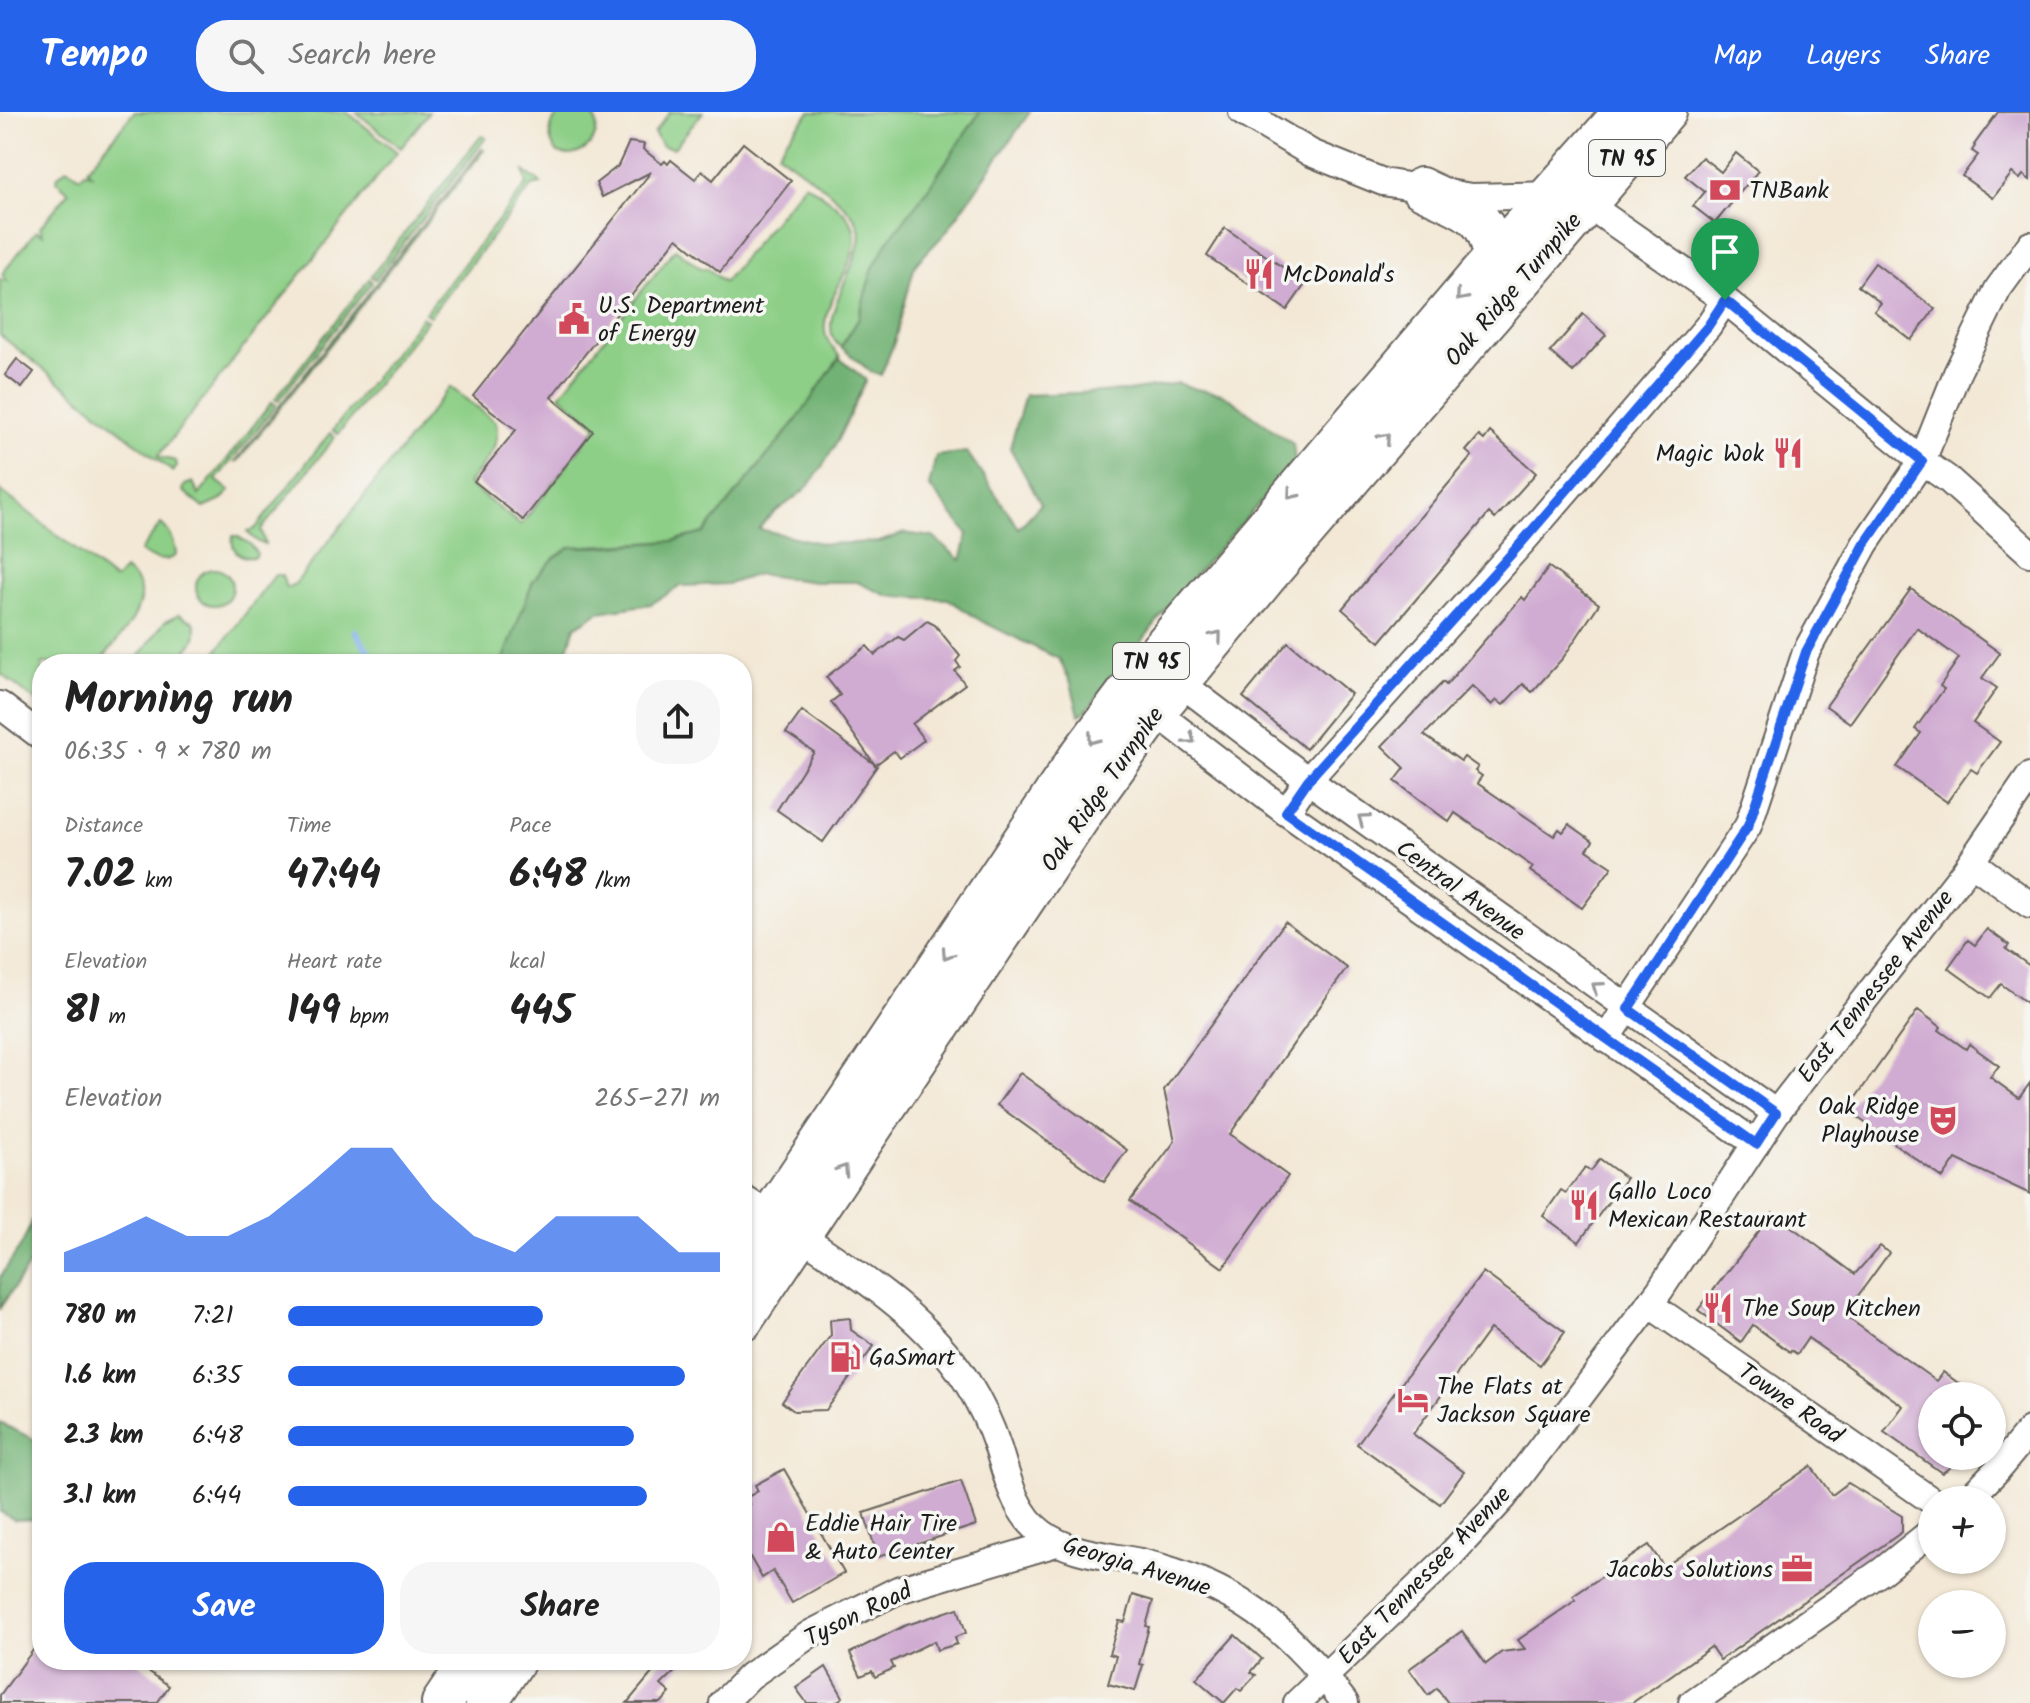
<!DOCTYPE html>
<meta charset="utf-8">
<style>
body{margin:0;font-family:Kalam,sans-serif;background:#f6f6f6;color:#222;height:100vh;display:flex;flex-direction:column;font-size:30px;white-space:nowrap}
*{box-sizing:border-box;margin:0}
p{font-size:26px;color:#767676}
.icon{flex:none;width:44px;height:44px;fill:none;stroke:currentColor;stroke-width:2;stroke-linecap:round;stroke-linejoin:round}
.map{position:relative;flex:1;overflow:hidden}
.drawer{position:absolute;left:32px;top:542px;width:720px;height:1016px;display:flex;flex-direction:column;background:#fff;border-radius:32px;box-shadow:0 2px 6px #0004}
.drawer>*{flex:none}
.buttons{position:absolute;left:1918px;top:1270px;display:grid;gap:16px}
.buttons a{display:grid;place-items:center;width:88px;height:88px;border-radius:50%;background:#fff;box-shadow:0 2px 6px #0004;font-size:40px}
.pin{position:absolute;display:grid;place-items:center;width:68px;height:68px;color:#fff;margin:-82px -34px;border-radius:50% 50% 50% 0;rotate:-45deg;box-shadow:0 0 8px #0007}
.pin .icon{rotate:45deg}
.round{display:grid;place-items:center;flex:none;width:84px;height:84px;border-radius:32px;background:#f6f6f6}
.head{display:flex;align-items:center;justify-content:space-between;height:136px;padding:0 32px}
h1{font-size:44px;font-weight:700;line-height:60px}
.figures{display:grid;grid-template-columns:repeat(3,1fr);gap:12px;height:136px;padding:8px 32px}
.figures div{display:grid;align-content:center}
.figures b{font-size:40px;font-weight:700}
.figures small{font-size:22px;font-weight:400}
.figures p{font-size:22px}
.chart{height:224px;padding:16px 32px}
.chart p{display:flex;justify-content:space-between}
.chart svg{width:100%;height:144px;margin-top:8px;fill:#2563eb;opacity:.7}
.cta{display:flex;gap:16px;margin-top:auto;padding:16px 32px}
.cta a{flex:1;height:92px;border-radius:32px;background:#2563eb;color:#fff;font-size:32px;font-weight:700;line-height:92px;text-align:center}
.cta a+a{background:#f6f6f6;color:#222}
ul{padding:0 32px;list-style:none;font-size:26px}
li{display:grid;grid-template-columns:128px 96px 1fr;align-items:center;height:60px}
li i{height:20px;border-radius:10px;background:#2563eb}
header{display:flex;align-items:center;gap:48px;box-sizing:border-box;height:112px;padding:0 40px;background:#2563eb;color:#fff}
header strong{font-size:38px}
nav{display:flex;gap:44px;margin-inline-start:auto;font-size:28px}
.search{width:560px;height:72px;background:#f6f6f6;display:flex;align-items:center;gap:20px;box-sizing:border-box;padding:0 28px;border-radius:32px;color:#767676;font-size:30px}
.map>svg:first-child{display:block}
.green{fill:#8dcf87;stroke:#547652;stroke-width:2}
.forest{fill:#72b274;stroke:#476748;stroke-width:2}
.lines{fill:none;stroke-linecap:round;stroke-linejoin:round}
.stream{stroke:#82b2ed;stroke-width:6}
.building{fill:#d0abd2}
.minor-casing{stroke:#67635d;stroke-width:30}
.highway-casing{stroke:#67635d;stroke-width:44}
.minor{stroke:#fff;stroke-width:26}
.highway{stroke:#fff;stroke-width:40}
.oneway{stroke:#999}
.route-casing{stroke:#fff;stroke-width:16}
.route{stroke:#2563eb;stroke-width:10}
.labels{text-anchor:middle;stroke-width:7;stroke-linejoin:round;paint-order:stroke}
.shield{fill:#f6f6f2;stroke:#5d5d5c;stroke-width:2}
.shield-label{font-size:22px;font-weight:bold;fill:#1c1c1c}
.poi-label{font-size:24px;fill:#1c1c1c;stroke:#f6f6f2;text-anchor:start}
.street-label{font-size:24px;fill:#1c1c1c;stroke:#f6f6f2}
</style>
<header>
<strong>Tempo</strong>
<div class="search"><svg class="icon" aria-label="search" viewBox="0 0 24 24"><circle cx="10" cy="10" r="6"/><path d="M15 15l6 6"/></svg>Search here</div>
<nav><a>Map</a><a>Layers</a><a>Share</a></nav>
</header>
<div class="map">
<svg width="2030" height="1591" viewBox="0 0 2030 1591">
<rect width="100%" height="100%" fill="#f6f6f2"/>
<filter id="ink" filterUnits="userSpaceOnUse"><feTurbulence type="fractalNoise" baseFrequency=".0125" numOctaves="2"/><feDisplacementMap in="SourceGraphic" scale="16" xChannelSelector="R" yChannelSelector="G"/><feConvolveMatrix kernelMatrix="1 2 1 2 8 2 1 2 1" color-interpolation-filters="sRGB"/></filter>
<filter id="wash" filterUnits="userSpaceOnUse"><feTurbulence type="fractalNoise" baseFrequency=".006" numOctaves="4" result="noise"/><feDisplacementMap in="SourceGraphic" scale="32" xChannelSelector="R" yChannelSelector="G"/><feGaussianBlur stdDeviation="1.8" result="paint"/><feColorMatrix in="noise" values="0 0 0 0 0 0 0 0 0 0 0 0 0 0 0 0 0 1.4 0 .05"/><feComposite in="paint" operator="in"/></filter>
<g filter="url(#wash)">
<rect width="100%" height="100%" fill="#f3e8d5"/>
<g class="green">
<path d="M134 0H347L397 40 159 343V345L176 349 177 354 173 360 0 223V167L7 169 2 162 36 119 43 122 40 115 69 80 57 69V65L67 56 80 65 85 60 91 62 87 57Z"/>
<path d="M356 0H429L401 36Z"/>
<path d="M561 0H591C608 21 583 51 558 41 546 28 548 12 561 0Z"/>
<path d="M670 0H703L674 36 662 34 654 21Z"/>
<path d="M810 0H980L872 158 858 208 841 235C808 214 867 148 859 116 853 92 798 57 778 41L786 28Z"/>
<path d="M482 23 486 26 375 167 371 164Z"/>
<path d="M482 37 484 38 238 349 235 350Z"/>
<path d="M524 59 542 72 532 74 430 204 425 201 527 72Z"/>
<path d="M805 71C820 82 844 95 852 112 868 145 816 191 826 224 828 232 835 238 840 245L796 309 704 421 673 429 569 435 502 552H207L275 463H282L286 476 295 472 450 275 496 310C502 336 482 353 468 372L521 413 597 314 560 283 675 137 701 156H707L724 170Z"/>
<path d="M369 167 372 170 278 289 275 287Z"/>
<path d="M422 205 427 208 338 322 333 318Z"/>
<path d="M272 290 276 293 216 368 230 379 220 389 204 396 183 379 185 373 193 370 199 383Z"/>
<path d="M330 321 335 325 261 418 265 432 258 430 247 420 255 417Z"/>
<path d="M0 378 113 467H116L124 458C166 482 116 529 98 552H42V594L0 561Z"/>
<path d="M161 412C171 420 175 430 176 443 166 452 150 447 140 439Z"/>
<path d="M237 424 250 432 257 442 255 445C241 447 230 439 233 424Z"/>
<circle cx="214" cy="475" r="18"/>
<path d="M179 502 194 510C202 529 185 539 173 552H134L164 510Z"/>
</g>
<g class="forest">
<path d="M980 0H1030L947 119 915 153 894 231 881 263 870 259 841 235 858 208 872 158 888 129 928 77Z"/>
<path d="M839 246 866 268C849 303 834 342 810 372 795 390 772 397 759 417L825 432 879 430 904 421 933 425 961 448 968 422 929 374 936 344 967 340 1019 416 1041 392 1010 336 1025 283 1128 279 1178 271 1196 277 1223 282 1293 332 1295 348 1286 362 1177 483 1125 552 1085 600 1079 603 1071 571 1059 547 981 509 948 487 888 484 857 470H814L758 462 728 472 681 474 651 492 599 500 575 515 563 552H502L533 469 553 447 570 435H597L673 429 704 421 796 309Z"/>
<path d="M42 1086V1134L0 1196V1165L22 1132Z"/>
<path d="M0 1311 42 1331 40 1407 15 1408 0 1400Z"/>
</g>
<g class="lines">
<path class="stream" d="M355 519 377 552"/>
</g>
<g id="blocks">
<g class="building">
<path d="M1998 0H2030V68L2023 63 2020 67 2012 61 1993 86 1962 64 1978 43 1972 39 1975 34 1974 33Z"/>
<path d="M629 30 644 32 643 37 662 52 665 49 668 52 671 48 695 67 702 59 713 68 743 31 791 69 720 160 677 126 551 285 593 319 523 408 474 369 516 318 473 284 651 60 602 85 596 71 618 54Z"/>
<path d="M1736 41 1758 59 1715 111 1693 94 1705 80 1685 64 1702 45 1721 60Z"/>
<path d="M1225 116 1306 171 1287 198 1207 144Z"/>
<path d="M1875 151 1935 197 1911 228 1874 199 1881 191 1858 174Z"/>
<path d="M1583 202 1606 223 1573 260 1550 240Z"/>
<path d="M17 247 34 260 22 276 5 263Z"/>
<path d="M1490 320 1536 361 1495 407 1489 401 1380 530 1342 497 1472 344 1466 339 1479 324 1484 328Z"/>
<path d="M1549 455 1599 492 1563 546 1532 580 1523 572 1503 593 1497 588 1492 593 1472 574 1424 623 1461 649 1464 645 1478 655 1475 659 1482 664 1477 671 1554 724 1559 717 1563 720 1569 712 1593 729 1587 738 1612 755 1582 796 1530 759 1533 755 1455 701 1449 710 1395 669 1405 656 1382 634 1443 570 1446 573 1522 485 1525 488Z"/>
<path d="M1911 477 2000 541 1982 566 1997 576 1973 611 2000 630 1977 661 1971 657 1947 690 1897 655 1921 621 1915 617 1944 577 1940 574 1959 546 1917 516 1850 611 1826 594Z"/>
<path d="M927 509 935 513 960 544 956 549 960 555 955 559 965 572 912 612 924 628 900 646 894 639 875 653 831 590 840 583 826 565 867 534 875 543 898 525 904 528Z"/>
<path d="M1288 530 1351 582 1306 637 1243 585Z"/>
<path d="M802 599 877 654 823 730 777 698 814 640 786 621Z"/>
<path d="M1285 810 1347 856 1230 1022 1288 1064 1223 1156 1130 1089 1175 1029 1164 978Z"/>
<path d="M1987 817 2009 833 2006 837 2030 854V893L2001 872 1990 886 1948 856 1968 828 1975 833Z"/>
<path d="M1918 898 1941 915 1939 918 1966 937 1969 932 1999 954 1990 965 2019 986 2030 971V1082L1956 1047 1943 1066 1847 998Z"/>
<path d="M1020 961 1127 1038 1104 1070 997 993Z"/>
<path d="M1600 1047 1626 1066 1579 1130 1543 1104 1561 1078 1566 1081 1585 1055 1591 1059Z"/>
<path d="M1773 1101 1855 1162 1880 1134 1889 1141 1844 1203 1936 1269 1943 1260 1976 1284H1932V1344H1966L1942 1361 1884 1320 1903 1294 1808 1226 1797 1242 1791 1238 1790 1240 1753 1213 1741 1230 1698 1198Z"/>
<path d="M1483 1160 1565 1220 1540 1253 1490 1217 1413 1322 1464 1360 1440 1392 1357 1332Z"/>
<path d="M850 1206 851 1218 874 1234 826 1298 794 1299 782 1290 831 1223 830 1208Z"/>
<path d="M1811 1354 1832 1383 1848 1371 1902 1404V1420L1720 1548 1711 1535 1632 1591H1448L1437 1576 1428 1583 1409 1557 1462 1519 1486 1552 1502 1540 1525 1537 1518 1528 1576 1488 1573 1484 1649 1433 1664 1455Z"/>
<path d="M784 1357 844 1461 792 1491 773 1459 762 1466 750 1445 742 1450V1396L749 1392 746 1386 758 1379 755 1373Z"/>
<path d="M961 1369 976 1413 878 1445 864 1401Z"/>
<path d="M1133 1483 1153 1489 1146 1514 1149 1515 1139 1552 1143 1553 1135 1579 1108 1572 1116 1544 1109 1542 1119 1509 1125 1510Z"/>
<path d="M958 1496 966 1521 955 1525 957 1532 937 1538 934 1529 891 1550 894 1556 875 1565 872 1559 861 1564 850 1541 904 1514Z"/>
<path d="M1235 1523 1262 1547 1251 1560 1256 1563 1241 1579 1237 1576 1224 1591 1196 1567Z"/>
<path d="M42 1526V1548H133L169 1574 157 1591H0V1583Z"/>
<path d="M663 1548H687L661 1573 670 1581 661 1591H627Z"/>
<path d="M826 1555 843 1585 835 1591H807L796 1576Z"/>
</g>
</g>
</g>
<g filter="url(#ink)">
<use href="#blocks" fill-opacity="0" stroke="#67635d" stroke-width="2"/>
<g class="lines">
<defs>
<g id="minor">
<path d="M1242 0 1311 41 1383 70 1471 85 1553 83"/>
<path d="M1587 92 1725 188 1922 349 1949 368 2030 441"/>
<path d="M1169 562 1308 668 1776 1001"/>
<path d="M1144 591 1286 700 1756 1032"/>
<path d="M0 593 42 625"/>
<path d="M1286 700 1308 668 1522 430 1708 214 1725 188"/>
<path d="M1971 750 2030 793"/>
<path d="M1606 927 1748 714 1806 540 1865 432 1922 349 1957 261 1998 177 2030 133"/>
<path d="M742 1086 771 1104"/>
<path d="M800 1123C862 1165 927 1206 967 1270 980 1291 991 1314 998 1336 1008 1367 1015 1401 1042 1421 1070 1442 1107 1443 1140 1450 1234 1472 1288 1515 1345 1591"/>
<path d="M1649 1192 1932 1389"/>
<path d="M1968 1388 1997 1358 2030 1318"/>
<path d="M723 1591 750 1564 810 1522 898 1478 1056 1431"/>
<path d="M1297 1591 1446 1448 1504 1385 1660 1178 1776 1001 1964 760 2030 664"/>
<path d="M1692 1591 1882 1459 1932 1419"/>
</g>
<g id="highway">
<path d="M1421 76C1460 96 1490 98 1494 148"/>
<path d="M742 1147 1079 645 1151 549 1478 164 1624 0"/>
<path d="M742 1209 1087 694 1155 600 1265 466 1666 0"/>
<path d="M442 1591 471 1548"/>
<path d="M486 1591 515 1548"/>
</g>
</defs>
<use href="#minor" class="minor-casing"/>
<use href="#highway" class="highway-casing"/>
<use href="#minor" class="minor"/>
<use href="#highway" class="highway"/>
</g>
<defs><path id="oneway-chevron" d="M-2-3.5L2.5 0L-2 3.5" fill="none" stroke-width="1.6" stroke-linecap="round" stroke-linejoin="round" transform="scale(2)"/></defs>
<g class="oneway">
<use href="#oneway-chevron" transform="translate(1461 184) rotate(131)"/>
<use href="#oneway-chevron" transform="translate(1385 326) rotate(-49)"/>
<use href="#oneway-chevron" transform="translate(1292 382) rotate(130)"/>
<use href="#oneway-chevron" transform="translate(1217 524) rotate(-51)"/>
<use href="#oneway-chevron" transform="translate(1093 627) rotate(127)"/>
<use href="#oneway-chevron" transform="translate(1190 627) rotate(37)"/>
<use href="#oneway-chevron" transform="translate(1363 707) rotate(-144)"/>
<use href="#oneway-chevron" transform="translate(947 842) rotate(124)"/>
<use href="#oneway-chevron" transform="translate(1597 875) rotate(-144)"/>
<use href="#oneway-chevron" transform="translate(843 1058) rotate(-57)"/>
</g>
</g>
<g class="lines" filter="url(#ink)">
<defs>
<path id="route" d="M1725 188 1922 349 1865 432 1806 540 1748 714 1628 897 1776 1001 1756 1032 1286 700 1308 668 1522 430 1708 214Z"/>
</defs>
<use href="#route" class="route-casing"/>
<use href="#route" class="route"/>
</g>
<defs>
<symbol id="bank-bare" viewBox="-9 -9 18 18"><path d="M-6-4H6V4H-6ZM0-2.3a2.3 2.3 0 1 0 0 4.6a2.3 2.3 0 1 0 0-4.6Z" fill="#d1495b" stroke="#f6f6f2" stroke-width="2.5" paint-order="stroke"/></symbol>
<symbol id="restaurant-bare" viewBox="-9 -9 18 18"><path d="M-5-6h1v4h1v-4h1v4h1v-4h1v5L-1.5 .5V6h-2V.5L-5-1ZM5-6V6H3V1.5H1.5Q1.5-4 5-6Z" fill="#d1495b" stroke="#f6f6f2" stroke-width="2.5" paint-order="stroke"/></symbol>
<symbol id="civic-bare" viewBox="-9 -9 18 18"><path d="M-.6-6.5H3V-4.5H.6V-3L4-1V1h2V6H-6V1h2V-1L-.6-3ZM-1.2 2.5V6h2.4V2.5Z" fill="#d1495b" stroke="#f6f6f2" stroke-width="2.5" paint-order="stroke"/></symbol>
<symbol id="theatre-bare" viewBox="-9 -9 18 18"><path d="M-5-5.5Q0-4 5-5.5V0Q5 5 0 6Q-5 5-5 0ZM-3.3-2.5H-1v1.5H-3.3ZM1-2.5H3.3v1.5H1ZM-2.8 1Q0 5.5 2.8 1Z" fill="#d1495b" stroke="#f6f6f2" stroke-width="2.5" paint-order="stroke"/></symbol>
<symbol id="fuel-bare" viewBox="-9 -9 18 18"><path d="M-5.5-6h7V0h2V4h1.3V-2.5L3-4.5l.8-.8L6-3V5H2.5V1h-1V6h-7ZM-4.2-4.7v3.2H.2V-4.7Z" fill="#d1495b" stroke="#f6f6f2" stroke-width="2.5" paint-order="stroke"/></symbol>
<symbol id="hotel-bare" viewBox="-9 -9 18 18"><path d="M-6-4.5h1.5V1H6V5H4.5V3h-9V5H-6ZM-4 0a1.8 1.8 0 1 1 3.6 0ZM.5 0V-2.5h3Q6-2.5 6 0Z" fill="#d1495b" stroke="#f6f6f2" stroke-width="2.5" paint-order="stroke"/></symbol>
<symbol id="shop-bare" viewBox="-9 -9 18 18"><path d="M-5-2.5h2.3a2.7 3.5 0 0 1 5.4 0H5L5.5 6h-11ZM-1.5-2.5h3a1.5 2.3 0 0 0-3 0Z" fill="#d1495b" stroke="#f6f6f2" stroke-width="2.5" paint-order="stroke"/></symbol>
<symbol id="office-bare" viewBox="-9 -9 18 18"><path d="M-6-3h4V-5.5h4V-3h4V5H-6ZM-1-4.5V-3h2v-1.5ZM-6 0V1H6V0Z" fill="#d1495b" stroke="#f6f6f2" stroke-width="2.5" paint-order="stroke"/></symbol>
</defs>
<g fill-rule="evenodd">
<use href="#bank-bare" x="1703" y="56" width="44" height="44"/>
<use href="#restaurant-bare" x="1237" y="140" width="44" height="44"/>
<use href="#civic-bare" x="552" y="185" width="44" height="44"/>
<use href="#restaurant-bare" x="1766" y="319" width="44" height="44"/>
<use href="#theatre-bare" x="1921" y="986" width="44" height="44"/>
<use href="#restaurant-bare" x="1562" y="1071" width="44" height="44"/>
<use href="#restaurant-bare" x="1696" y="1174" width="44" height="44"/>
<use href="#fuel-bare" x="823" y="1223" width="44" height="44"/>
<use href="#hotel-bare" x="1391" y="1266" width="44" height="44"/>
<use href="#shop-bare" x="759" y="1403" width="44" height="44"/>
<use href="#office-bare" x="1775" y="1435" width="44" height="44"/>
</g>
<g class="labels">
<g class="shield">
<rect x="1589" y="28" width="76" height="36" rx="6"/>
<rect x="1113" y="531" width="76" height="36" rx="6"/>
</g>
<g class="shield-label">
<text x="1627" y="54">TN 95</text>
<text x="1151" y="557">TN 95</text>
</g>
<g class="poi-label">
<text x="1749" y="86">TNBank</text>
<text x="1283" y="170">McDonald's</text>
<text x="598" y="201">U.S. Department<tspan x="598" dy="28">of Energy</tspan></text>
<text x="1764" y="349" text-anchor="end">Magic Wok</text>
<text x="1919" y="1002" text-anchor="end">Oak Ridge<tspan x="1919" dy="28">Playhouse</tspan></text>
<text x="1608" y="1087">Gallo Loco<tspan x="1608" dy="28">Mexican Restaurant</tspan></text>
<text x="1742" y="1204">The Soup Kitchen</text>
<text x="869" y="1253">GaSmart</text>
<text x="1437" y="1282">The Flats at<tspan x="1437" dy="28">Jackson Square</tspan></text>
<text x="805" y="1419">Eddie Hair Tire<tspan x="805" dy="28">&amp; Auto Center</tspan></text>
<text x="1773" y="1465" text-anchor="end">Jacobs Solutions</text>
</g>
<g class="street-label">
<text transform="translate(1513 177) rotate(-49)" y="8">Oak Ridge Turnpike</text>
<text transform="translate(1102 677) rotate(-55)" y="8">Oak Ridge Turnpike</text>
<text transform="translate(1461 778) rotate(36)" y="8">Central Avenue</text>
<text transform="translate(1875 874) rotate(-52)" y="8">East Tennessee Avenue</text>
<text transform="translate(1791 1291) rotate(35)" y="8">Towne Road</text>
<text transform="translate(1137 1454) rotate(17)" y="8">Georgia Avenue</text>
<text transform="translate(1424 1463) rotate(-46)" y="8">East Tennessee Avenue</text>
<text transform="translate(858 1502) rotate(-26)" y="8">Tyson Road</text>
</g>
</g>
</svg>
<div class="buttons">
<a><svg class="icon" aria-label="locate" viewBox="0 0 24 24"><circle cx="12" cy="12" r="6"/><path d="M12 2v4M12 18v4M2 12h4M18 12h4"/></svg></a>
<a>+</a>
<a>−</a>
</div>
<div class="pin" style="left:1725px;top:188px;background:#1e9e55"><svg class="icon" aria-label="arrive" viewBox="0 0 24 24"><path d="M6 21V4h12l-3 4 3 4H6"/></svg></div>
<section class="drawer">
<div class="head"><div><h1>Morning run</h1><p>06:35 · 9 × 780 m</p></div><a class="round"><svg class="icon" aria-label="share" viewBox="0 0 24 24"><path d="M12 15V3M7 8l5-5 5 5M5 13v7h14v-7"/></svg></a></div>
<div class="figures">
<div><p>Distance</p><b>7.02<small> km</small></b></div>
<div><p>Time</p><b>47:44</b></div>
<div><p>Pace</p><b>6:48<small> /km</small></b></div>
</div>
<div class="figures">
<div><p>Elevation</p><b>81<small> m</small></b></div>
<div><p>Heart rate</p><b>149<small> bpm</small></b></div>
<div><p>kcal</p><b>445</b></div>
</div>
<div class="chart"><p><span>Elevation</span>265–271 m</p>
<svg viewBox="0 0 160 44" preserveAspectRatio="none"><path d="M0 44V38L10 33L20 27L30 33L40 33L50 27L60 17L70 6L80 6L90 22L100 33L110 38L120 27L130 27L140 27L150 38L160 38V44z"/></svg>
</div>
<ul>
<li><b>780 m</b>7:21<i style="width:59%"></i></li>
<li><b>1.6 km</b>6:35<i style="width:92%"></i></li>
<li><b>2.3 km</b>6:48<i style="width:80%"></i></li>
<li><b>3.1 km</b>6:44<i style="width:83%"></i></li>
</ul>
<div class="cta"><a>Save</a><a>Share</a></div>
</section>
</div>
